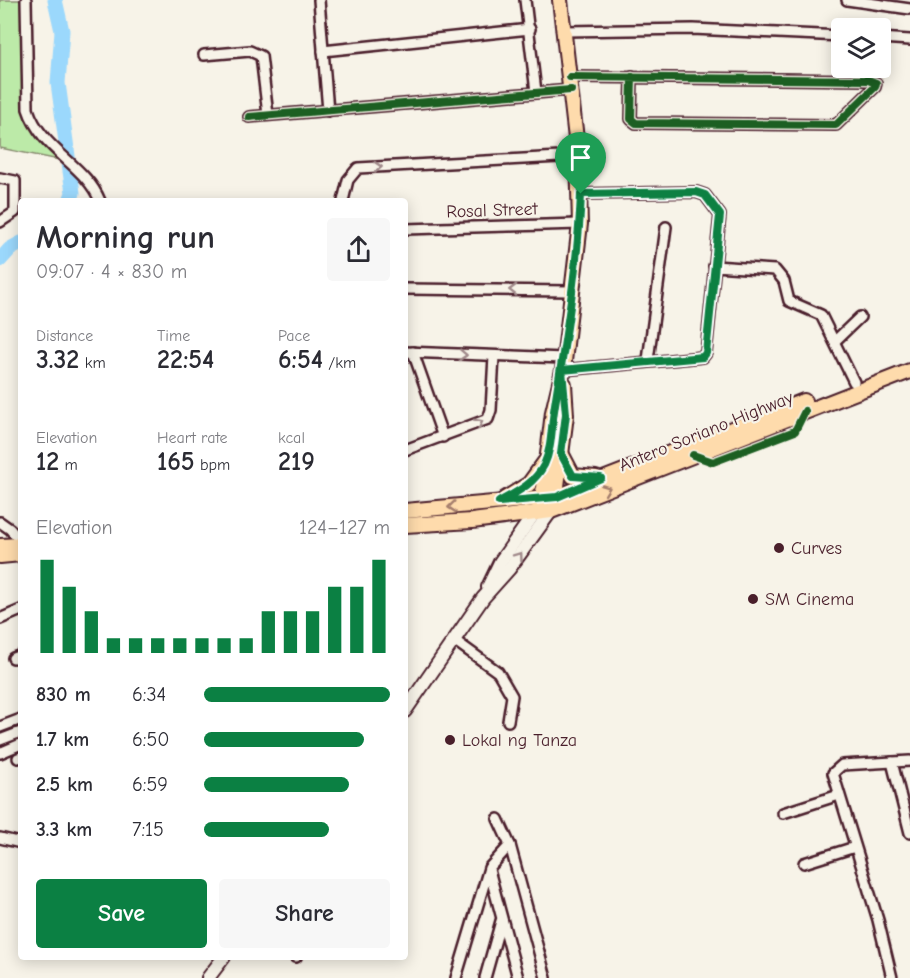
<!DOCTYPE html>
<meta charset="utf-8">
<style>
body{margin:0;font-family:"Comic Neue",sans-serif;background:#f7f7f7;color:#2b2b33;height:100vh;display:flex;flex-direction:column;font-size:22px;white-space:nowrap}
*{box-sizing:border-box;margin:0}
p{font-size:20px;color:#7c7c81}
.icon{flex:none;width:33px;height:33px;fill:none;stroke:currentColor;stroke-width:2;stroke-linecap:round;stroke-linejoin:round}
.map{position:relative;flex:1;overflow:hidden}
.drawer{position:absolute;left:18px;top:198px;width:390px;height:762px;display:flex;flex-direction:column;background:#fff;border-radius:6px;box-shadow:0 3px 15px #0003}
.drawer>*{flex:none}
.fabs{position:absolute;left:831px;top:18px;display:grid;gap:12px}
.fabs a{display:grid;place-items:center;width:60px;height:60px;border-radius:6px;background:#fff;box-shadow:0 3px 15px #0003;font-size:30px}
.pin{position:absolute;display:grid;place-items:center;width:51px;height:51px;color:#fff;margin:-62px -26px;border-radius:50% 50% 50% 0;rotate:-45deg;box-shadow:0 0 6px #0007}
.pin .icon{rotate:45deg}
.round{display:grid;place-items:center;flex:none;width:63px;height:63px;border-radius:6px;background:#f7f7f7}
.headline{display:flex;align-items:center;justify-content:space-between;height:102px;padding:0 18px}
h1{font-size:33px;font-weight:600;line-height:45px}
.metrics{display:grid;grid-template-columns:repeat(3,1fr);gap:9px;height:102px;padding:6px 18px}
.metrics div{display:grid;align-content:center}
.metrics b{font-size:26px;font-weight:600}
.metrics small{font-size:16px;font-weight:400}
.metrics p{font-size:16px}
.chart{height:168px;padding:12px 18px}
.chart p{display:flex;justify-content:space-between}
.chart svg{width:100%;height:108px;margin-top:6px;stroke:#0b8043;stroke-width:6}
.primary-button{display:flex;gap:12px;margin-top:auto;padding:12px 18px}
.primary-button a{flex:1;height:69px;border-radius:6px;background:#0b8043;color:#fff;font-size:24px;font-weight:600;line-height:69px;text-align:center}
.primary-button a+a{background:#f7f7f7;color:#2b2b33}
ul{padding:0 18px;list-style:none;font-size:20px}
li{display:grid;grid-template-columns:96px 72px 1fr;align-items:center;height:45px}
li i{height:15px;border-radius:8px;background:#0b8043}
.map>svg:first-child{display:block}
.green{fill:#bceaa8;stroke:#83846a;stroke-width:1.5}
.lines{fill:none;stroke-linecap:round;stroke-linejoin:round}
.river{stroke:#9bd8fc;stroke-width:15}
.minor-casing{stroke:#4a1f2b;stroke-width:14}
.secondary-casing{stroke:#4a1f2b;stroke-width:16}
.primary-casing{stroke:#4a1f2b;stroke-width:18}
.minor{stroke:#f7f3e8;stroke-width:9}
.secondary{stroke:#f7f3e8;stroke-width:12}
.primary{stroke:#fedbac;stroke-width:14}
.cycleway-casing{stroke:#f7f3e8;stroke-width:11}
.cycleway{stroke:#1b5e20;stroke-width:8}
.oneway{stroke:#a0898a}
.oneway2{stroke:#a47d6c}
.route-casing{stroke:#fff;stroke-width:12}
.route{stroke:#0b8043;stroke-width:8}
.poi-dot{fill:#4a1f2b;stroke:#f7f3e8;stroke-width:2}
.labels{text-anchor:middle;stroke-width:4.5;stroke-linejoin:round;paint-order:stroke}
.street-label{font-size:18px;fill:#4a1f2b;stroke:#f7f3e8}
.poi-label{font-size:18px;fill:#4a1f2b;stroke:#f7f3e8;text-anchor:start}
</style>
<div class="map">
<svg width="910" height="978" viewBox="0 0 910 978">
<rect width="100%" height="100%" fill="#f7f3e8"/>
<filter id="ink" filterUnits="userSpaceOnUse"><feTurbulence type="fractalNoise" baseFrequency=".0167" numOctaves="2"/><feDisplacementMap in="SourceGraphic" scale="12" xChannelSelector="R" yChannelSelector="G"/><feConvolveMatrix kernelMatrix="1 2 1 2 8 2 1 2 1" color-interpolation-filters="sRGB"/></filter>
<g filter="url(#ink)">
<path class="green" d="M0 0H27L28 109 37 130 59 160 0 148Z"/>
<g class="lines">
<g class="river">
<path d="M55 0 62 31 58 83 73 193 70 201"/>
<path d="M0 260 10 249 21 243"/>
</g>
<defs>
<g id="minor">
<path d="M26 0 28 109C41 150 86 165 100 201"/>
<path d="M319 0 328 111"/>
<path d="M525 0 536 92"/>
<path d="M847 0 910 9"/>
<path d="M564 31 693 29 842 36"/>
<path d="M880 38 910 40"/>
<path d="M323 51 530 29"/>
<path d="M204 55 250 51 261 56 268 115"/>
<path d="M570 77 868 80 876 83 875 87 836 125 636 123 631 119 632 77"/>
<path d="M249 117 571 90"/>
<path d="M0 178 15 181V212L0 222"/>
<path d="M343 201 348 180 358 168 578 156"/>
<path d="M405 229 580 224"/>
<path d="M714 266 775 270 784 281 789 301 821 315 854 382"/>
<path d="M405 289 572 291"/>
<path d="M835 341 860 317"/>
<path d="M405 352 564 358"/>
<path d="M413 352 443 437"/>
<path d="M648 360 666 227"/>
<path d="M563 370 703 357 706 353 720 215 705 195 696 192 581 194"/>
<path d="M405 450 488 419 491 410 494 356"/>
<path d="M0 522 10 529 21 542"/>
<path d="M0 619 21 610"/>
<path d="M454 640 498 672 512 696 508 721"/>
<path d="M13 658 21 655"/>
<path d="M0 727 21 719"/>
<path d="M0 740 21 732"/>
<path d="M0 753 21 744"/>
<path d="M18 758 21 757"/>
<path d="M892 762 910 833"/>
<path d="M783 813 839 795"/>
<path d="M498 819 510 845"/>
<path d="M0 838 21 843"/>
<path d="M804 863 855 847"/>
<path d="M489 870 518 978"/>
<path d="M295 957H296"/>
<path d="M456 978 489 868 510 845 546 978"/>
<path d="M485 978 501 921"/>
<path d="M892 978 878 920 833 773 842 765 910 761"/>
</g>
<g id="secondary">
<path d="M488 587 500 562 534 514"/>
<path d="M405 711 483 598 509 569 551 511"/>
<path d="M208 978 224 957"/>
</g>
<g id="primary">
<path d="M562 455 573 476 596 478"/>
<path d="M505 499 529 484 545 462"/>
<path d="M555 502 566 415 564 384"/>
<path d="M539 504 544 488 553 412 563 370 580 224 578 156 560 0"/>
<path d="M405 511 557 497 804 401"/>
<path d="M405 525 472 521 551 511 910 371"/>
<path d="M0 546 21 545"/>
<path d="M0 556 21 554"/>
</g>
</defs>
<use href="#minor" class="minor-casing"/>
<use href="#secondary" class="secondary-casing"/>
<use href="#primary" class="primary-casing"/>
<use href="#minor" class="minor"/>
<use href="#secondary" class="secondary"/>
<use href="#primary" class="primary"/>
<defs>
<g id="cycleway">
<path d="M570 77 868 80 876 83 875 87 836 125 636 123 631 119 632 77"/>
<path d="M249 117 571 90"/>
<path d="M563 370 703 357 706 353 720 215 705 195 696 192 581 194"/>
<path d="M693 455 713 462 795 431 805 411"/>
</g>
</defs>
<use href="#cycleway" class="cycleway-casing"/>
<use href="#cycleway" class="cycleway"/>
</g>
<defs><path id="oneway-chevron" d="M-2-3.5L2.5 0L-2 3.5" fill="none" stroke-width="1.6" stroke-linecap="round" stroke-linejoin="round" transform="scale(1.5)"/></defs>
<g class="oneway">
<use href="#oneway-chevron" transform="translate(378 167) rotate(-3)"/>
<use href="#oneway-chevron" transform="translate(513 290) rotate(-179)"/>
<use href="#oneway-chevron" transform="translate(463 355) rotate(3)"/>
<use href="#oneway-chevron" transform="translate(479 423) rotate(-27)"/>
<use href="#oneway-chevron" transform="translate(519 556) rotate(-54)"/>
</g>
<g class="oneway2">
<use href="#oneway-chevron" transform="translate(606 489) rotate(-21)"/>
<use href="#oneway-chevron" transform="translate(452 507) rotate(174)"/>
</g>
</g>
<g class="lines" filter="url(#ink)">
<defs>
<path id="route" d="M581 194C578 267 565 340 554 411 551 430 552 448 544 465 534 484 517 492 499 502L557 497 601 478 573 476 561 454 566 414 562 370 703 357 706 353 720 215 705 195 696 192 581 194"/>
</defs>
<use href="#route" class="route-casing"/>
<use href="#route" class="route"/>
</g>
<g class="poi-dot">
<circle cx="779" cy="548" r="6"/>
<circle cx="753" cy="599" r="6"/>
<circle cx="450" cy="740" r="6"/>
</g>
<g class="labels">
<g class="street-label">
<text transform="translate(492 210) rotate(-2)" y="6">Rosal Street</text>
<text transform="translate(706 431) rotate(-22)" y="6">Antero Soriano Highway</text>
</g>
<g class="poi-label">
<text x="791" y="554">Curves</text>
<text x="765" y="605">SM Cinema</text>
<text x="462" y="746">Lokal ng Tanza</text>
</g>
</g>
</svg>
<div class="fabs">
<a><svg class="icon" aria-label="layers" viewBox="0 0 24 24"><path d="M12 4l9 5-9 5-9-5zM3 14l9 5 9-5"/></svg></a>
</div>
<div class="pin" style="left:581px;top:194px;background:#1e9e55"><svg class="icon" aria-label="arrive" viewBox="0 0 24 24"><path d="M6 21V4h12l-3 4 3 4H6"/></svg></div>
<section class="drawer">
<div class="headline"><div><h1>Morning run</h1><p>09:07 · 4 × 830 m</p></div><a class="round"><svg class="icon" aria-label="share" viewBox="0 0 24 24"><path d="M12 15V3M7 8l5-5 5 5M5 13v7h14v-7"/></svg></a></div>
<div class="metrics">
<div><p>Distance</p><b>3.32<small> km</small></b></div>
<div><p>Time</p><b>22:54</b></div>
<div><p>Pace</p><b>6:54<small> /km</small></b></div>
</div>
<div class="metrics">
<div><p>Elevation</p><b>12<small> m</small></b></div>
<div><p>Heart rate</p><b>165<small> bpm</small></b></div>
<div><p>kcal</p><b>219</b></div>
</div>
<div class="chart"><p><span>Elevation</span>124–127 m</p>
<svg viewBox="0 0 160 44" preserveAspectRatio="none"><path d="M5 44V6M15 44V17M25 44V27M35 44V38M45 44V38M55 44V38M65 44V38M75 44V38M85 44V38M95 44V38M105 44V27M115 44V27M125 44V27M135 44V17M145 44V17M155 44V6"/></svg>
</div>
<ul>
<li><b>830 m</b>6:34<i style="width:100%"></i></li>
<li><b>1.7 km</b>6:50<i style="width:86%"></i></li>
<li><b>2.5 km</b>6:59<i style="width:78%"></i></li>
<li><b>3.3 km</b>7:15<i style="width:67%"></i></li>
</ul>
<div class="primary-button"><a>Save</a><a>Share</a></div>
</section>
</div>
